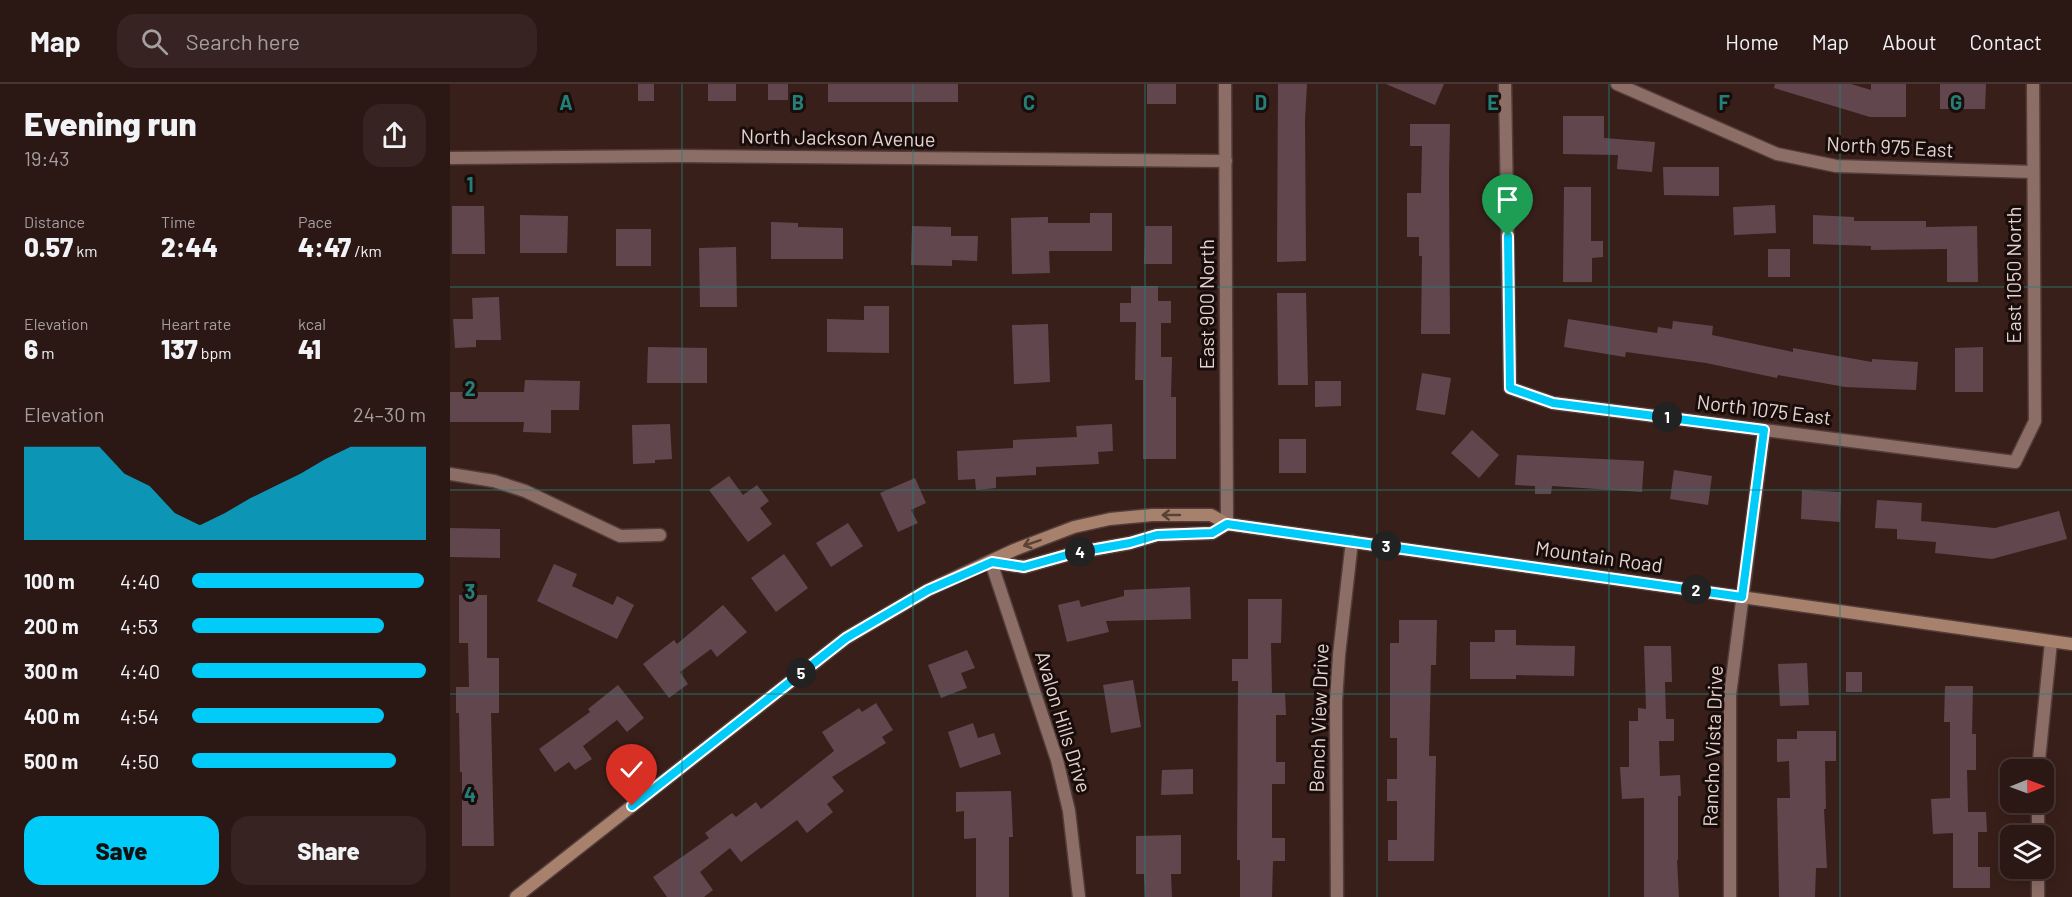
<!DOCTYPE html>
<meta charset="utf-8">
<style>
body{margin:0;font-family:Barlow,sans-serif;background:#372422;color:#f1f3f6;height:100vh;display:flex;flex-direction:column;font-size:22px;white-space:nowrap}
*{box-sizing:border-box;margin:0}
p{font-size:20px;color:#a69fa0}
.icon{flex:none;width:33px;height:33px;fill:none;stroke:currentColor;stroke-width:2;stroke-linecap:round;stroke-linejoin:round}
.map{position:relative;flex:1;overflow:hidden}
.details{display:flex;flex-direction:column;background:#2b1714;width:450px}
.details>*{flex:none}
.needle{width:39px;rotate:89deg}
.controls{position:absolute;left:1550px;top:675px;display:grid;gap:12px}
.controls a{display:grid;place-items:center;width:54px;height:54px;border-radius:12px;background:#2b1714;box-shadow:0 3px 15px #0003,0 0 0 2px #473634;font-size:30px}
.pin{position:absolute;display:grid;place-items:center;width:51px;height:51px;color:#fff;margin:-62px -26px;border-radius:50% 50% 50% 0;rotate:-45deg;box-shadow:0 0 6px #0007}
.pin .icon{rotate:45deg}
.km{position:absolute;width:30px;height:30px;margin:-15px;border-radius:50%;background:#222;color:#fff;font-size:16px;line-height:30px;text-align:center}
.round{display:grid;place-items:center;flex:none;width:63px;height:63px;border-radius:18px;background:#372422}
.summary{display:flex;align-items:center;justify-content:space-between;height:102px;padding:0 24px}
h1{font-size:33px;font-weight:800;line-height:45px}
.figures{display:grid;grid-template-columns:repeat(3,1fr);gap:9px;height:102px;padding:6px 24px}
.figures div{display:grid;align-content:center}
.figures b{font-size:26px;font-weight:800}
.figures small{font-size:16px;font-weight:400}
.figures p{font-size:16px}
.chart{height:168px;padding:12px 24px}
.chart p{display:flex;justify-content:space-between}
.chart svg{width:100%;height:108px;margin-top:6px;fill:#00cbf9;opacity:.7}
.primary-button{display:flex;gap:12px;margin-top:auto;padding:12px 24px}
.primary-button a{flex:1;height:69px;border-radius:18px;background:#00cbf9;color:#111;font-size:24px;font-weight:800;line-height:69px;text-align:center}
.primary-button a+a{background:#372422;color:#f1f3f6}
ul{padding:0 24px;list-style:none;font-size:20px}
li{display:grid;grid-template-columns:96px 72px 1fr;align-items:center;height:45px}
li i{height:15px;border-radius:8px;background:#00cbf9}
header{display:flex;align-items:center;gap:36px;box-sizing:border-box;height:84px;padding:0 30px;background:#2b1714;border-bottom:2px solid #473634}
header strong{font-size:28px}
nav{display:flex;gap:33px;margin-inline-start:auto;font-size:21px}
.search{width:420px;height:54px;background:#372422;display:flex;align-items:center;gap:15px;box-sizing:border-box;padding:0 21px;border-radius:18px;color:#a69fa0;font-size:22px}
main{display:flex;flex:1;min-height:0}
.map>svg:first-child{display:block}
.building{fill:#62464e}
.lines{fill:none;stroke-linecap:round;stroke-linejoin:round}
.street-casing{stroke:#523d3a;stroke-width:15}
.secondary-casing{stroke:#523d3a;stroke-width:15}
.street{stroke:#8d6e67;stroke-width:12}
.secondary{stroke:#a7816c;stroke-width:12}
.oneway{stroke:#584136}
.route-casing{stroke:#fff;stroke-width:12}
.route{stroke:#00cbf9;stroke-width:8}
.grid{fill:none;stroke:#247f78;stroke-width:1.5;stroke-opacity:0.55}
.labels{text-anchor:middle;stroke-width:6;stroke-linejoin:round;paint-order:stroke}
.street-label{font-size:20px;fill:#e5d3cf;stroke:#180d0a}
.grid-label{font-size:20px;text-anchor:middle;font-weight:bold;fill:#247f78;stroke:#180d0a;stroke-width:6;stroke-linejoin:round;paint-order:stroke}
</style>
<header>
<strong>Map</strong>
<div class="search"><svg class="icon" aria-label="search" viewBox="0 0 24 24"><circle cx="10" cy="10" r="6"/><path d="M15 15l6 6"/></svg>Search here</div>
<nav><a>Home</a><a>Map</a><a>About</a><a>Contact</a></nav>
</header>
<main>
<section class="details">
<div class="summary"><div><h1>Evening run</h1><p>19:43</p></div><a class="round"><svg class="icon" aria-label="share" viewBox="0 0 24 24"><path d="M12 15V3M7 8l5-5 5 5M5 13v7h14v-7"/></svg></a></div>
<div class="figures">
<div><p>Distance</p><b>0.57<small> km</small></b></div>
<div><p>Time</p><b>2:44</b></div>
<div><p>Pace</p><b>4:47<small> /km</small></b></div>
</div>
<div class="figures">
<div><p>Elevation</p><b>6<small> m</small></b></div>
<div><p>Heart rate</p><b>137<small> bpm</small></b></div>
<div><p>kcal</p><b>41</b></div>
</div>
<div class="chart"><p><span>Elevation</span>24–30 m</p>
<svg viewBox="0 0 160 44" preserveAspectRatio="none"><path d="M0 44V6L10 6L20 6L30 6L40 17L50 22L60 33L70 38L80 33L90 27L100 22L110 17L120 11L130 6L140 6L150 6L160 6V44z"/></svg>
</div>
<ul>
<li><b>100 m</b>4:40<i style="width:99%"></i></li>
<li><b>200 m</b>4:53<i style="width:82%"></i></li>
<li><b>300 m</b>4:40<i style="width:100%"></i></li>
<li><b>400 m</b>4:54<i style="width:82%"></i></li>
<li><b>500 m</b>4:50<i style="width:87%"></i></li>
</ul>
<div class="primary-button"><a>Save</a><a>Share</a></div>
</section>
<div class="map">
<svg width="1622" height="813" viewBox="0 0 1622 813">
<rect width="100%" height="100%" fill="#391f1a"/>
<g class="building">
<rect x="188" y="0" width="16" height="17"/>
<rect x="258" y="0" width="28" height="17"/>
<rect x="318" y="0" width="20" height="16"/>
<rect x="378" y="0" width="130" height="18"/>
<rect x="697" y="0" width="29" height="20"/>
<path d="M828 0H857L855 36 856 177 827 178Z"/>
<path d="M936 0H994L985 21Z"/>
<path d="M1325 0H1401L1421 6V0H1456V33H1420L1324 4Z"/>
<path d="M1490 0H1536L1535 25H1490Z"/>
<path d="M1113 32H1154V54L1205 58 1202 88 1167 85 1168 71 1113 70Z"/>
<path d="M960 40H1000L999 90 1000 250H971L972 172H969V153H957V109H971L972 62H960Z"/>
<path d="M1213 83H1269V112L1214 111Z"/>
<path d="M1114 103H1141V157H1153V173L1142 174V198H1113Z"/>
<path d="M1325 121 1326 149 1284 151 1283 123Z"/>
<path d="M2 122H34L35 170H2Z"/>
<path d="M640 129H662V167H599L600 189 562 190 561 134 598 133V139H640Z"/>
<path d="M70 131 118 132 117 169H70Z"/>
<path d="M1363 131 1404 133V137H1476V143L1527 142 1528 198H1497V165L1421 166V162L1363 160Z"/>
<path d="M321 138 348 139V143L393 144V175H321Z"/>
<path d="M462 142 501 143V152H528L527 177 502 176V182L461 181Z"/>
<path d="M695 142H722V180H694Z"/>
<rect x="166" y="145" width="35" height="37"/>
<path d="M286 163 287 223H250L249 164Z"/>
<rect x="1318" y="165" width="22" height="28"/>
<path d="M681 202H708V217H721V239H711V273H722L721 313H726V375H693V296H685L686 238H670V219H681Z"/>
<path d="M827 209H856L858 301H828Z"/>
<path d="M49 213 51 256H26V263L5 264 3 235H23L22 214Z"/>
<path d="M414 222H439V269L377 268V235L414 236Z"/>
<path d="M1118 235 1207 249 1208 243 1222 245 1223 237 1263 242 1262 251 1343 268V264L1422 278V275L1468 278 1466 306 1395 303 1328 291 1327 294 1256 279 1176 268 1175 273 1114 263Z"/>
<path d="M598 240 600 298 564 300 562 241Z"/>
<path d="M198 263 257 264V299H197Z"/>
<path d="M1533 263V308H1505V264Z"/>
<path d="M972 289 1001 294 995 331 966 326Z"/>
<path d="M75 296 130 297 129 326H101V349L73 348 74 338H0V308H74Z"/>
<path d="M865 297H891V322L865 323Z"/>
<path d="M220 340 222 375 205 376V379L183 380 182 341Z"/>
<path d="M662 340 663 367 648 368 649 380 586 383V391L546 393V404L526 406 525 395 508 396 507 367 563 364V356L627 353 626 342Z"/>
<path d="M1022 346 1049 371 1029 394 1001 369Z"/>
<rect x="829" y="355" width="27" height="34"/>
<path d="M1067 371 1194 377 1192 408 1102 402 1101 410H1085V402L1065 401Z"/>
<path d="M1224 386 1262 392 1258 421 1220 415Z"/>
<path d="M279 392 293 411 307 401 319 417 310 424 322 440 298 458 259 406Z"/>
<path d="M465 394 476 419 461 426 468 439 448 448 430 409Z"/>
<path d="M1352 406 1391 408 1390 438 1351 435Z"/>
<path d="M1427 416 1472 419 1471 437 1545 444 1609 427 1617 455 1542 475 1485 469 1486 458 1447 455V445L1425 444Z"/>
<path d="M398 439 413 462 381 483 366 459Z"/>
<path d="M0 444 50 445V474L0 473Z"/>
<path d="M334 470 358 504 326 528 301 494Z"/>
<path d="M104 480 127 490 122 502 163 521 167 512 184 521 167 555 87 517Z"/>
<path d="M740 503 741 535 656 537 659 548 617 558 608 521 629 516 631 523 674 512V506Z"/>
<path d="M9 511H37V574H49V629H41L44 762H12V688H10L9 629H6V603H19L18 559H9Z"/>
<path d="M798 515H832L831 559H821L822 609H835L836 631H826V678H835V700H822V754H835V777H823L822 813H790V776H787L788 597H782V575H798Z"/>
<path d="M273 521 297 548 267 573 261 565 230 588 238 600 219 614 193 580 224 556 227 560Z"/>
<path d="M949 536H987L986 581H981L979 672H986L984 777H938V756H947V717H937V695H947V654H940V559H949Z"/>
<path d="M1045 546H1066V561L1125 562 1124 592 1066 591V595H1020V558H1045Z"/>
<path d="M1194 562H1221L1222 598H1215L1216 635H1224V657H1209L1210 692 1230 691 1231 712H1228V776H1227L1229 813H1194V714L1172 715 1170 683H1179V637H1188V624L1196 625Z"/>
<path d="M517 566 525 584 511 589 517 604 491 614 478 581Z"/>
<path d="M1357 579 1359 621 1330 622 1328 580Z"/>
<rect x="1396" y="588" width="16" height="20"/>
<path d="M683 596 691 643 661 649 653 601Z"/>
<path d="M168 601 194 634 177 648 167 636 133 662 142 675 125 686 119 678 105 688 89 665 140 628 138 625Z"/>
<path d="M1495 602H1523L1522 650H1526V686H1517L1518 728H1536L1537 748H1528V783H1540V804H1503V749L1483 750 1481 715 1500 714V638H1494Z"/>
<path d="M426 619 443 646 432 653 436 659 382 693 394 707 377 720 383 728 357 749 347 736 291 778 280 764 250 788 263 806 254 813H217L203 793 259 754 255 749 282 729 286 733 306 718 311 725 384 667 372 648 409 624 412 628Z"/>
<path d="M523 639 528 654 544 649 551 670 510 684 498 648Z"/>
<path d="M1347 647H1386V677H1375L1376 725H1374L1377 784H1366L1365 813H1329L1327 714H1340L1339 677 1327 678V655H1347Z"/>
<path d="M743 685V710L711 711 712 686Z"/>
<path d="M561 707 563 753H559V813H526V754L514 755V727L506 728V708Z"/>
<path d="M731 751V790H721L722 813H695L694 790H686V752Z"/>
</g>
<g class="lines">
<defs>
<g id="street">
<path d="M775 0 777 440"/>
<path d="M1055 0 1060 304 1103 319 1565 378 1585 337 1583 0"/>
<path d="M1167 0 1327 70 1386 82 1583 88"/>
<path d="M0 74 229 72 776 77"/>
<path d="M0 390 44 397 75 407 170 452 210 451"/>
<path d="M541 478 607 676 619 727 629 813"/>
<path d="M1588 686 1601 558"/>
<path d="M1588 718V752"/>
<path d="M1588 784V813"/>
<path d="M887 813 886 617 889 571 902 457"/>
<path d="M1280 813V611L1314 346"/>
</g>
<g id="secondary">
<path d="M541 478 574 483 624 469 680 459 707 451 762 449 777 440"/>
<path d="M66 813 396 554 478 506 564 466 624 443 660 435 702 431H761L777 440 1622 560"/>
</g>
</defs>
<use href="#street" class="street-casing"/>
<use href="#secondary" class="secondary-casing"/>
<use href="#street" class="street"/>
<use href="#secondary" class="secondary"/>
</g>
<defs><path id="oneway-shaft" d="M-6 0H5M1.5-3L5.5 0L1.5 3" fill="none" stroke-width="1.6" stroke-linecap="round" stroke-linejoin="round" transform="scale(1.5)"/></defs>
<g class="oneway">
<use href="#oneway-shaft" transform="translate(721 431) rotate(180)"/>
<use href="#oneway-shaft" transform="translate(582 459) rotate(161)"/>
</g>
<g class="lines">
<defs>
<path id="route" d="M182 722 396 554 478 506 542 478 574 483 624 469 680 459 707 451 762 449 777 440 1292 513 1314 346 1103 319 1060 304 1058 152"/>
</defs>
<use href="#route" class="route-casing"/>
<use href="#route" class="route"/>
</g>
<path class="grid" d="M232 0V813M463 0V813M695 0V813M927 0V813M1159 0V813M1390 0V813M0 203H1622M0 406H1622M0 610H1622"/>
<g class="labels">
<g class="street-label">
<text transform="translate(388 54) rotate(1)" y="7">North Jackson Avenue</text>
<text transform="translate(1440 63) rotate(3)" y="7">North 975 East</text>
<text transform="translate(1564 191) rotate(-90)" y="7">East 1050 North</text>
<text transform="translate(757 220) rotate(-90)" y="7">East 900 North</text>
<text transform="translate(1314 326) rotate(7)" y="7">North 1075 East</text>
<text transform="translate(1149 473) rotate(8)" y="7">Mountain Road</text>
<text transform="translate(869 634) rotate(-88)" y="7">Bench View Drive</text>
<text transform="translate(613 638) rotate(73)" y="7">Avalon Hills Drive</text>
<text transform="translate(1263 662) rotate(-88)" y="7">Rancho Vista Drive</text>
</g>
</g>
<g class="grid-label">
<text x="116" y="26">A</text>
<text x="348" y="26">B</text>
<text x="579" y="26">C</text>
<text x="811" y="26">D</text>
<text x="1043" y="26">E</text>
<text x="1274" y="26">F</text>
<text x="1506" y="26">G</text>
<text x="20" y="108">1</text>
<text x="20" y="312">2</text>
<text x="20" y="515">3</text>
<text x="20" y="718">4</text>
</g>
</svg>
<div class="controls">
<a><svg class="needle" viewBox="-14 -14 28 28"><path d="M0-13l5 13h-10z" fill="#e53935"/><path d="M0 13l5-13h-10z" fill="#a69fa0"/></svg></a>
<a><svg class="icon" aria-label="layers" viewBox="0 0 24 24"><path d="M12 4l9 5-9 5-9-5zM3 14l9 5 9-5"/></svg></a>
</div>
<div class="pin" style="left:1058px;top:152px;background:#1e9e55"><svg class="icon" aria-label="arrive" viewBox="0 0 24 24"><path d="M6 21V4h12l-3 4 3 4H6"/></svg></div>
<div class="pin" style="left:182px;top:722px;background:#d93025"><svg class="icon" aria-label="check" viewBox="0 0 24 24"><path d="M5 12l5 5 9-10"/></svg></div>
<b class="km" style="left:1217px;top:333px">1</b>
<b class="km" style="left:1246px;top:506px">2</b>
<b class="km" style="left:936px;top:462px">3</b>
<b class="km" style="left:630px;top:468px">4</b>
<b class="km" style="left:351px;top:589px">5</b>
</div>
</main>
